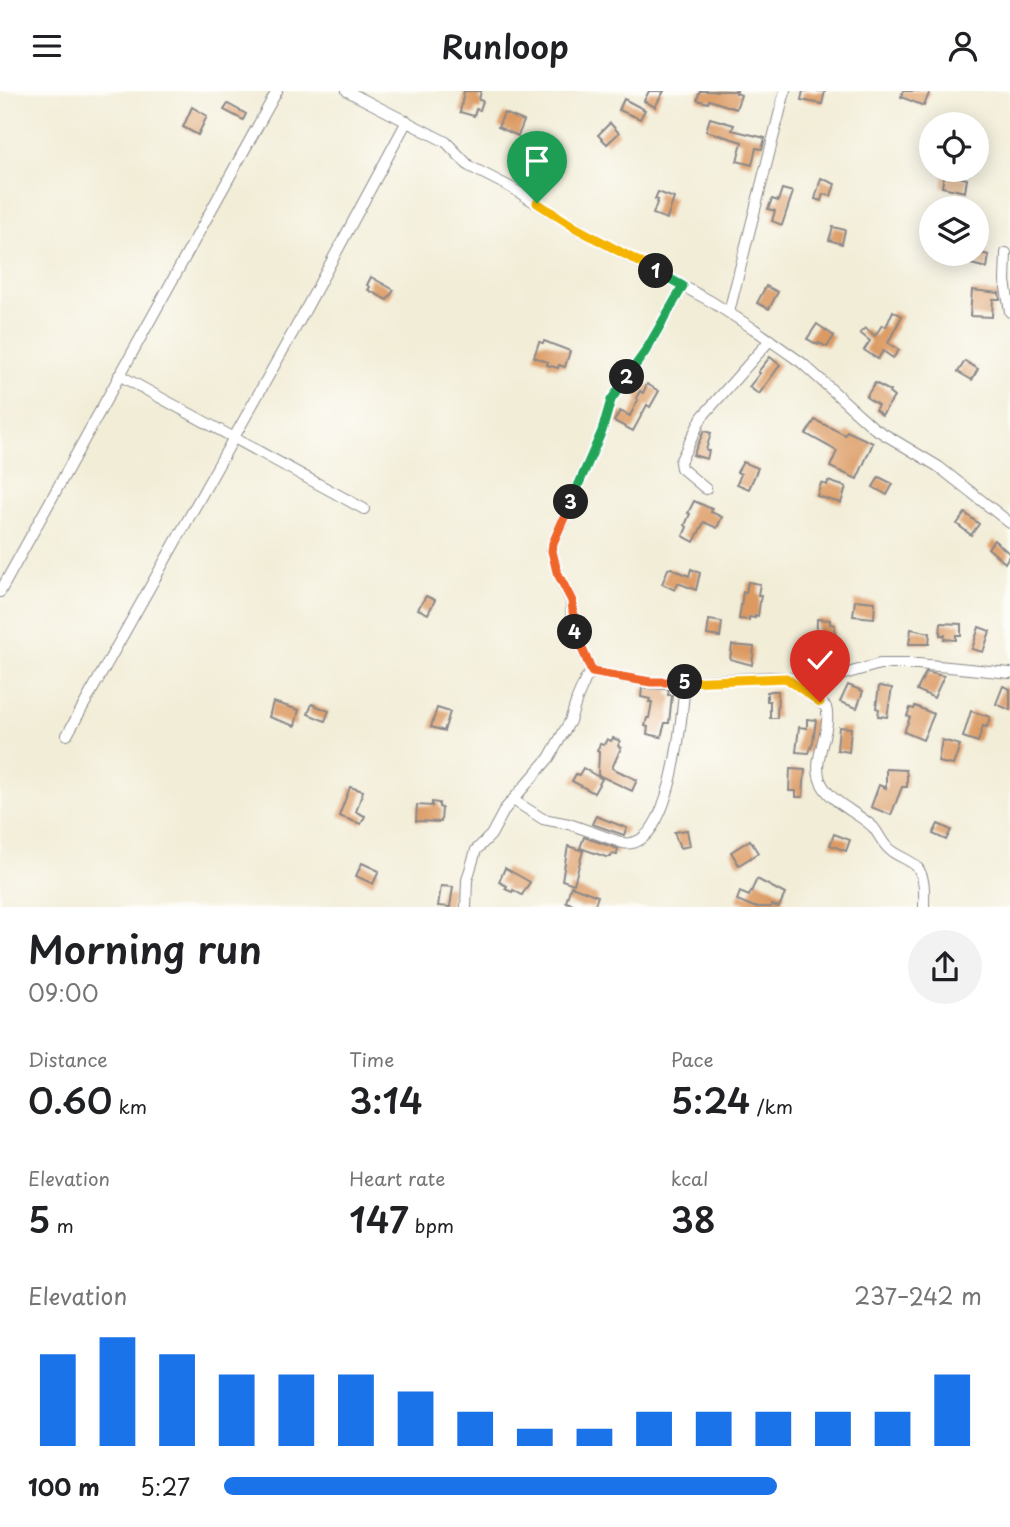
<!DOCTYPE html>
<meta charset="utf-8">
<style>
body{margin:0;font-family:"Playpen Sans",sans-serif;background:#f2f2f2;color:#202124;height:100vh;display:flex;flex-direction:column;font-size:26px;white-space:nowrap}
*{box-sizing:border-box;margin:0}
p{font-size:23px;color:#757577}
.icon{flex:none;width:38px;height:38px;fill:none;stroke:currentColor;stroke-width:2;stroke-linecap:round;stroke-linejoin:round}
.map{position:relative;height:816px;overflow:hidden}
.panel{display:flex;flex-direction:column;background:#fff;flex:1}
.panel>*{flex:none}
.tools{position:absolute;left:919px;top:21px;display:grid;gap:14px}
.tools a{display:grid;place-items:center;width:70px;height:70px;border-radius:50%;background:#fff;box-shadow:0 4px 18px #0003;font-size:35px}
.pin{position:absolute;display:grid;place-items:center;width:60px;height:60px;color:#fff;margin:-72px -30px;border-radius:50% 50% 50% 0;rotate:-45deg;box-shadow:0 0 7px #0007}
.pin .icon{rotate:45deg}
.km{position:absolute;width:35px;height:35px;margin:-18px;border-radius:50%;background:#222;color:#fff;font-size:19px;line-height:35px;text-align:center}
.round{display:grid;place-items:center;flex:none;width:74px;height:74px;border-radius:37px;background:#f2f2f2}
.head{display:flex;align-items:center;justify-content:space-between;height:119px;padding:0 28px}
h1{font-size:38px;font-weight:600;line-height:52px}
.figures{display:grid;grid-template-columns:repeat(3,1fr);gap:10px;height:119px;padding:7px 28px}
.figures div{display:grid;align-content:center}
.figures b{font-size:35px;font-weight:600}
.figures small{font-size:19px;font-weight:400}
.figures p{font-size:19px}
.chart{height:196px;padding:14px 28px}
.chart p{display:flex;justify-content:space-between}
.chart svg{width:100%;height:126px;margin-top:7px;stroke:#1a73e8;stroke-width:6}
ul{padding:0 28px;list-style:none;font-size:23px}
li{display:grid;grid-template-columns:112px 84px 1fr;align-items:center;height:52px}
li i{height:18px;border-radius:9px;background:#1a73e8}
header{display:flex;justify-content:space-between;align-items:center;height:91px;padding:0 28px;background:#fff;font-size:32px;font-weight:600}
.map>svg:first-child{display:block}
.building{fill:#dc9a62}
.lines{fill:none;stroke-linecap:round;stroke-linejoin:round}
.minor-casing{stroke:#8a8889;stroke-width:12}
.minor{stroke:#fff;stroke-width:10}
.split-1-casing{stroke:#fff;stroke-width:14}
.split-2-casing{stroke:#fff;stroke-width:14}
.split-3-casing{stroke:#fff;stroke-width:14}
.split-4-casing{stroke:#fff;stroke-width:14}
.split-5-casing{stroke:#fff;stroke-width:14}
.split-6-casing{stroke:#fff;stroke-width:14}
.split-1{stroke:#f5b400;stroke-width:9}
.split-2{stroke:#22a559;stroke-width:9}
.split-3{stroke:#22a559;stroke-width:9}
.split-4{stroke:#f0652b;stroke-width:9}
.split-5{stroke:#f0652b;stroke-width:9}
.split-6{stroke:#f5b400;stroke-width:9}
</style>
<header><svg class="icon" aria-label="menu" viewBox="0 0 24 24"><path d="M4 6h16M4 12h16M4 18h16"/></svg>Runloop<svg class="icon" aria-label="person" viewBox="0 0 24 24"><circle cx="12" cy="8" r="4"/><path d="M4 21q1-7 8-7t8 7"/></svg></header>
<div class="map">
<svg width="1010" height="817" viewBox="0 0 1010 817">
<rect width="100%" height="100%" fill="#fdfcf7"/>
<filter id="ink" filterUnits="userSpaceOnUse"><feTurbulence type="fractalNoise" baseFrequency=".0143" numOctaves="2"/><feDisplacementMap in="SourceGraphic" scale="14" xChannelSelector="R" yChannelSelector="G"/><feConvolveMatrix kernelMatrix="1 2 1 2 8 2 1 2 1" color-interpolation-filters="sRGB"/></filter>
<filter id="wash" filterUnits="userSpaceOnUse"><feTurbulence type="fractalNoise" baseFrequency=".00686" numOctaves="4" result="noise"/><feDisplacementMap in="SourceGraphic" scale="28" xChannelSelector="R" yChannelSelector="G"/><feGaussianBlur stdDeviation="1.57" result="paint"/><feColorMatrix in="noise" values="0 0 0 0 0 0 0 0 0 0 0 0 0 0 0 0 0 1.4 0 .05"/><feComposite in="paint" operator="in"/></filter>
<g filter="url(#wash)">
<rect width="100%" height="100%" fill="#f2edd7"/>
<g id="blocks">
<g class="building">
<path d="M464 0H481L479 9 483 10 480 19 476 18 474 25 460 21Z"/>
<path d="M649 0H664L655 16 644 10Z"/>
<path d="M700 0H737L736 2 741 4 736 18 709 9 708 12 697 9Z"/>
<path d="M803 0H825L822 13 801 9Z"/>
<path d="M903 0H930L924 15 901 6Z"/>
<path d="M624 8 645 19 640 28 619 19Z"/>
<path d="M228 13 246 23 243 29 224 19Z"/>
<path d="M192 16 207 25 198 44 183 36Z"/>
<path d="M504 22 524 30 518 45 498 36Z"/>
<path d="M710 27 734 34 732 39 765 47 762 58 756 57 752 74 737 70 742 51 706 40Z"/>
<path d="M610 32 619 42 607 53 598 44Z"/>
<path d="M944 83 967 88 965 101 942 96Z"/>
<path d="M821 87 835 93 831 105 823 103 821 110 815 108Z"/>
<path d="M782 98 793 101 782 134 772 130 775 120 768 118 772 108 778 110Z"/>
<path d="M658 101 674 107 667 128 653 123 658 109 655 108Z"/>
<path d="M833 136 845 139 842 153 829 149Z"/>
<path d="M976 161 989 164 987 177 971 173 974 163Z"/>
<path d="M371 186 394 199 387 209 368 199 370 196 367 194Z"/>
<path d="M766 195 778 201 769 218 757 212Z"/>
<path d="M972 199 999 202 1000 208H993L992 226 970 225Z"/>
<path d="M893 220 902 225 888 252 899 259 893 267 883 260 878 268 864 259 870 250 860 242 865 237 875 245 882 234 886 236Z"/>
<path d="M817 233 834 245 827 256 819 252 818 254 807 248Z"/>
<path d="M544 250 570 260 565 276 559 274 558 277 547 274 548 271 534 266 539 251 543 252Z"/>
<path d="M770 266 780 274 759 303 749 296 760 282 758 281Z"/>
<path d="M965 270 978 278 972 289 958 281Z"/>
<path d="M875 292 890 300 889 302 894 306 882 324 875 319 878 314 866 306Z"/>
<path d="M647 293 659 300 650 316 647 314 633 340 614 330 620 320 630 325 638 309 636 307 640 300 643 302Z"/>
<path d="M815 329 845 344 847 340 873 352 857 388 830 376 837 360 806 343Z"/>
<path d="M704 340 711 342 706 359 709 360 707 368 693 364Z"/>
<path d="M743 371 758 377 749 398 737 393 741 383 737 381Z"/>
<path d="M879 386 893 393 887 404 873 396Z"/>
<path d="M828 390 846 396 841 412 817 405 821 392 827 394Z"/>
<path d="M694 410 712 418 711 421 722 426 717 437 704 431 694 451 683 445 687 436 685 434 690 423 688 422Z"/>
<path d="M965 422 979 433 971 444 957 433Z"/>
<path d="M994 449 1010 463 1005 472 988 457Z"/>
<path d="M671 477 689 485 691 478 700 482 696 499 678 492 675 499 662 493 668 478Z"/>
<path d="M748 491 760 493 758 504H761L758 525 755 524V527L749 526V529L739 528 743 501 746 502Z"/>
<path d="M426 505 435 509 428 523 418 518Z"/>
<path d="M855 509 875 511 874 527 853 525Z"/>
<path d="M817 528 830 529V533L835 534 834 550H829V555H816Z"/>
<path d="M709 529 722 531 720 546 707 544Z"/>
<path d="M941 532 961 533V544H956V549L944 548 945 544H940Z"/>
<path d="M979 536 990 540 983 561 972 558Z"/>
<path d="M911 538 930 542 929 553H909Z"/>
<path d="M732 554 754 556 752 574 730 568Z"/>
<path d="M926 581 944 585 934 607 917 599Z"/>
<path d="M848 594 863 600 857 617 840 611Z"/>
<path d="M879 595 892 597 887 626 878 625 879 618 876 617Z"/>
<path d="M1003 595 1010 598V619L996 613Z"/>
<path d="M642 597 669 598 668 604H672L669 632H665L661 646 647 643 648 636 645 635 647 627H649L652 611H649L650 608 641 606Z"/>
<path d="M771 600H778L777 627H770V610H767V601Z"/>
<path d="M273 611 299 619 295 635 269 626Z"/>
<path d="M312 613 329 620 325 630 308 623Z"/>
<path d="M915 615 934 623 923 649 904 641 910 626 907 625 910 617 914 618Z"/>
<path d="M437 617 450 621 444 640 431 636Z"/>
<path d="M971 620 990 626 987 636 983 635 978 651 963 646Z"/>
<path d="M807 628 816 629 813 651 809 662 796 661 799 636 807 637Z"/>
<path d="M839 636 851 637 849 661 837 659Z"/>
<path d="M613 647 620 650 618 655 621 657 612 677 637 689 632 700 598 684 599 661 597 660 600 653 604 654 607 648 611 650Z"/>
<path d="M942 649 960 654 953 674 938 671Z"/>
<path d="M583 677 602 688 594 702 572 690 576 683 579 684Z"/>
<path d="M790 678 805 679 803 706H796V700H789Z"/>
<path d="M886 678 906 679 907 685V696H902L891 724 871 716 879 694 886 697Z"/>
<path d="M350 696 363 700 356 721 365 725 361 733 339 725Z"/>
<path d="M432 711 439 712V716L442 717 441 731 416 730 417 714 432 715Z"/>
<path d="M596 725 627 737 624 744 592 733Z"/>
<path d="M938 733 951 739 946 749 933 743Z"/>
<path d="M687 739 690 755 680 757 674 741Z"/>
<path d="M834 743 850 749 846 760 830 754Z"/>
<path d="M584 746 618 758 617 764 612 763 611 766H606L580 757Z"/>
<path d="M750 749 758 762 739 774 731 761Z"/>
<path d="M568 755 583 760 574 793 562 789Z"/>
<path d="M362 772 379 780 373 793 356 785Z"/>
<path d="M505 777 530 791 522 804 513 799 512 801 505 798 507 795 499 791Z"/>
<path d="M757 788 785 803 779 816 772 814 771 816H754L737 809 740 801 749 805Z"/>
<path d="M441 795 453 796 450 816 438 815Z"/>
<path d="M571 795 598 805 594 816H581L566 811Z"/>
</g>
</g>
</g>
<g filter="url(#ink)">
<use href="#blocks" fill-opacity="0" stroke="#8a8889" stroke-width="2"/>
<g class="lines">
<defs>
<g id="minor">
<path d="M347 0 446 51 469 75 510 96 576 137 712 211 754 238 802 272 874 337 939 376 1010 432"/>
<path d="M1006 162 1005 190 1010 221"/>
<path d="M729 221 785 0"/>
<path d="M119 284 364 418"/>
<path d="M706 398 681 377 680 371 702 326 770 249"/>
<path d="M0 501 277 0"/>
<path d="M592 581 572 536 571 510 557 481 552 460 553 452 602 340 611 309 645 261 683 195"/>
<path d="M592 581 651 591H685L770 586 823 589 880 573H918L1010 582"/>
<path d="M786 587 826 616C833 641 808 671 823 695 834 713 858 722 873 736 879 743 882 752 889 758 896 765 909 768 916 775 926 785 924 804 924 817"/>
<path d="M67 644 301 227 407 30"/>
<path d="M513 709 543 728 569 733 623 752C672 761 682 623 685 591"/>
<path d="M466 817 467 789 476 759 491 744 505 718 549 667 570 630 577 608 586 587 592 581"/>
</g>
</defs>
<use href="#minor" class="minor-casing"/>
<use href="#minor" class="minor"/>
</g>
</g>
<g class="lines" filter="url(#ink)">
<defs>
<path id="split-1" d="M537 112 576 137 656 180"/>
<path id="split-2" d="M627 286 645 261 683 195 656 180"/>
<path id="split-3" d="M571 411 602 340 611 309 627 286"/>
<path id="split-4" d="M571 411 553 452 552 460 557 481 572 510 575 541"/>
<path id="split-5" d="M575 541 592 581 651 591H685"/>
<path id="split-6" d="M685 591 786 587 820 611"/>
</defs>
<use href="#split-1" class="split-1-casing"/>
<use href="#split-2" class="split-2-casing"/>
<use href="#split-3" class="split-3-casing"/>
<use href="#split-4" class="split-4-casing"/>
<use href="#split-5" class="split-5-casing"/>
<use href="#split-6" class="split-6-casing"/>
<use href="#split-1" class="split-1"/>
<use href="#split-2" class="split-2"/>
<use href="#split-3" class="split-3"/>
<use href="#split-4" class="split-4"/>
<use href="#split-5" class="split-5"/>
<use href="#split-6" class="split-6"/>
</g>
</svg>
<div class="tools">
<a><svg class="icon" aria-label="locate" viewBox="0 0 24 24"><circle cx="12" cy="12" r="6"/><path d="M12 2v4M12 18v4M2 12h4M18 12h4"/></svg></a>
<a><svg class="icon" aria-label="layers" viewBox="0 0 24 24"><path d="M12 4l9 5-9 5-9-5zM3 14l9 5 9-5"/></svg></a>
</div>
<div class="pin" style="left:537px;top:112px;background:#1e9e55"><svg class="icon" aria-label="arrive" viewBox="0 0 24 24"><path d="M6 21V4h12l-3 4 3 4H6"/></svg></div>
<div class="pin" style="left:820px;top:611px;background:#d93025"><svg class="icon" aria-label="check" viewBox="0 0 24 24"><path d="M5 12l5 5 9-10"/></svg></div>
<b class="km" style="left:656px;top:180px">1</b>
<b class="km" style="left:627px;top:286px">2</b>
<b class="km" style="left:571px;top:411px">3</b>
<b class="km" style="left:575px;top:541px">4</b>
<b class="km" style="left:685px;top:591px">5</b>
</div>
<section class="panel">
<div class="head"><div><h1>Morning run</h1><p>09:00</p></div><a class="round"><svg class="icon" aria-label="share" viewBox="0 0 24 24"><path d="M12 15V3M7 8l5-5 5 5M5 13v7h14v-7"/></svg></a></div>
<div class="figures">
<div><p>Distance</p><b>0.60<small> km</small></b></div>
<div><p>Time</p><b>3:14</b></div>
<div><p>Pace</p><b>5:24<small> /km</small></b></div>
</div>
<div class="figures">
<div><p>Elevation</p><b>5<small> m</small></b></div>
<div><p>Heart rate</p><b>147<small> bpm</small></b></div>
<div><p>kcal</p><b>38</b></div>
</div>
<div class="chart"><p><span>Elevation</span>237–242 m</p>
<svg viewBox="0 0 160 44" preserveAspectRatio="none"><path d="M5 44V12M15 44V6M25 44V12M35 44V19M45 44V19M55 44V19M65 44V25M75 44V32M85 44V38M95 44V38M105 44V32M115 44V32M125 44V32M135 44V32M145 44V32M155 44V19"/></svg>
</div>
<ul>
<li><b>100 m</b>5:27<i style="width:73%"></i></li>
</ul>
</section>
